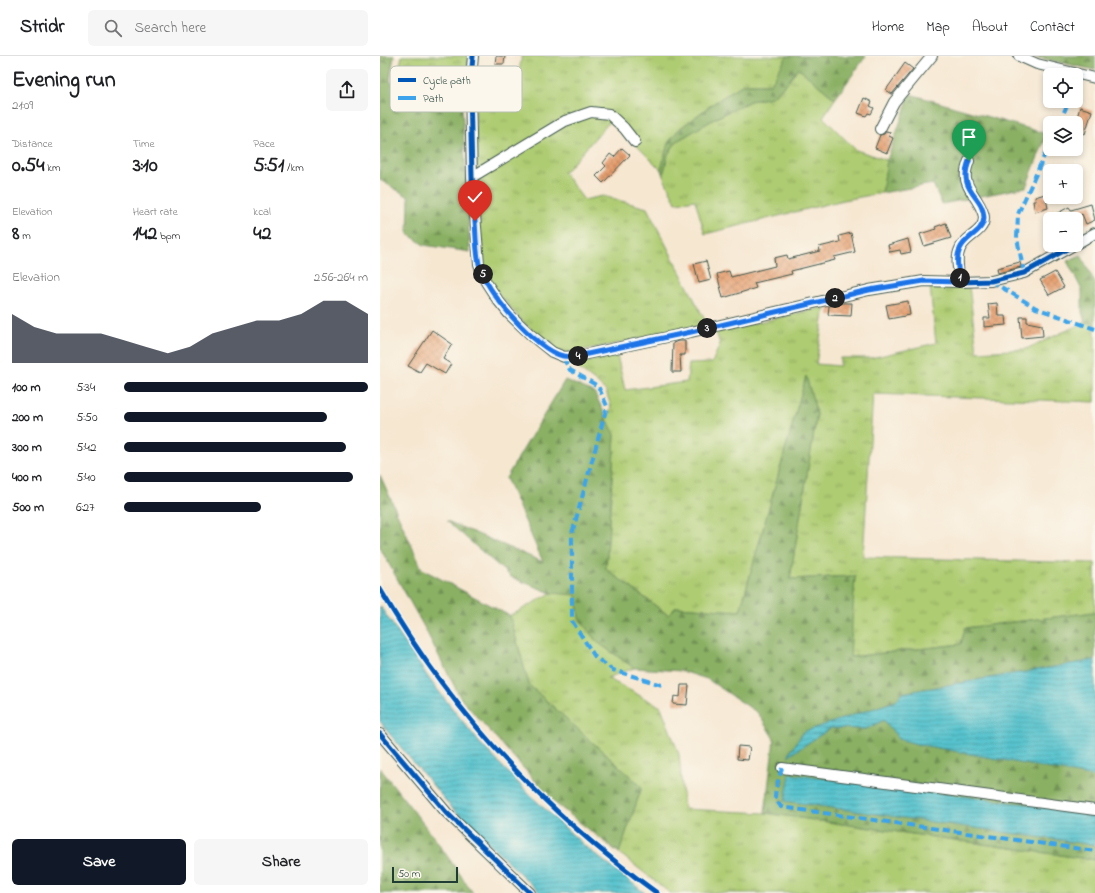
<!DOCTYPE html>
<meta charset="utf-8">
<style>
body{margin:0;font-family:"Indie Flower",sans-serif;background:#f6f6f6;color:#202124;height:100vh;display:flex;flex-direction:column;font-size:15px;white-space:nowrap}
*{box-sizing:border-box;margin:0}
p{font-size:13px;color:#757577}
.icon{flex:none;width:22px;height:22px;fill:none;stroke:currentColor;stroke-width:2;stroke-linecap:round;stroke-linejoin:round}
.map{position:relative;flex:1;overflow:hidden}
.sheet{display:flex;flex-direction:column;background:#fff;width:380px}
.sheet>*{flex:none}
.fabs{position:absolute;left:663px;top:12px;display:grid;gap:8px}
.fabs a{display:grid;place-items:center;width:40px;height:40px;border-radius:6px;background:#fff;box-shadow:0 2px 6px #0003;font-size:20px}
.scale{position:absolute;left:12px;bottom:10px;width:66px;box-sizing:border-box;padding-left:4px;border:2px solid #1f3d34;border-top:0;font-size:11px;line-height:14px;white-space:nowrap;color:#1f3d34;-webkit-text-stroke:3px #fbf7ec;paint-order:stroke}
.pin{position:absolute;display:grid;place-items:center;width:34px;height:34px;color:#fff;margin:-41px -17px;border-radius:50% 50% 50% 0;rotate:-45deg;box-shadow:0 0 4px #0007}
.pin .icon{rotate:45deg}
.km{position:absolute;width:20px;height:20px;margin:-10px;border-radius:50%;background:#222;color:#fff;font-size:11px;line-height:20px;text-align:center}
.round{display:grid;place-items:center;flex:none;width:42px;height:42px;border-radius:6px;background:#f6f6f6}
.headline{display:flex;align-items:center;justify-content:space-between;height:68px;padding:0 12px}
h1{font-size:22px;font-weight:700;line-height:30px}
.figures{display:grid;grid-template-columns:repeat(3,1fr);gap:6px;height:68px;padding:4px 12px}
.figures div{display:grid;align-content:center}
.figures b{font-size:20px;font-weight:700}
.figures small{font-size:11px;font-weight:400}
.figures p{font-size:11px}
.chart{height:112px;padding:8px 12px}
.chart p{display:flex;justify-content:space-between}
.chart svg{width:100%;height:72px;margin-top:4px;fill:#111827;opacity:.7}
.button{display:flex;gap:8px;margin-top:auto;padding:8px 12px}
.button a{flex:1;height:46px;border-radius:6px;background:#111827;color:#fff;font-size:16px;font-weight:700;line-height:46px;text-align:center}
.button a+a{background:#f6f6f6;color:#202124}
ul{padding:0 12px;list-style:none;font-size:13px}
li{display:grid;grid-template-columns:64px 48px 1fr;align-items:center;height:30px}
li i{height:10px;border-radius:5px;background:#111827}
header{display:flex;align-items:center;gap:24px;box-sizing:border-box;height:56px;padding:0 20px;background:#fff;border-bottom:1px solid #e0e0e0}
header strong{font-size:19px}
nav{display:flex;gap:22px;margin-inline-start:auto;font-size:14px}
.search{width:280px;height:36px;background:#f6f6f6;display:flex;align-items:center;gap:10px;box-sizing:border-box;padding:0 14px;border-radius:6px;color:#757577;font-size:15px}
main{display:flex;flex:1;min-height:0}
.map>svg:first-child{display:block}
.grass{fill:url(#grass-tufts);stroke:#668453}
.forest{fill:url(#forest-firs);stroke:#54764c}
.water{fill:url(#water-rules);stroke:#3a8081}
.building{fill:url(#building-cross-hatch)}
.lines{fill:none;stroke-linecap:round;stroke-linejoin:round}
.minor-casing{stroke:#3f564c;stroke-width:12}
.minor{stroke:#fff;stroke-width:10}
.quiet{stroke:#3da4eb;stroke-width:4;stroke-dasharray:8 4;stroke-linecap:butt}
.cycleway-casing{stroke:#fbf7ec;stroke-width:8}
.cycleway{stroke:#0057b8;stroke-width:5}
.route-casing{stroke:#fff;stroke-width:8}
.route{stroke:#1a73e8;stroke-width:5}
.key{fill:#fbf7ec;stroke:#b9bfb5;stroke-width:1}
.key-label{font-size:11px;fill:#1f3d34}
</style>
<header>
<strong>Stridr</strong>
<div class="search"><svg class="icon" aria-label="search" viewBox="0 0 24 24"><circle cx="10" cy="10" r="6"/><path d="M15 15l6 6"/></svg>Search here</div>
<nav><a>Home</a><a>Map</a><a>About</a><a>Contact</a></nav>
</header>
<main>
<section class="sheet">
<div class="headline"><div><h1>Evening run</h1><p>21:09</p></div><a class="round"><svg class="icon" aria-label="share" viewBox="0 0 24 24"><path d="M12 15V3M7 8l5-5 5 5M5 13v7h14v-7"/></svg></a></div>
<div class="figures">
<div><p>Distance</p><b>0.54<small> km</small></b></div>
<div><p>Time</p><b>3:10</b></div>
<div><p>Pace</p><b>5:51<small> /km</small></b></div>
</div>
<div class="figures">
<div><p>Elevation</p><b>8<small> m</small></b></div>
<div><p>Heart rate</p><b>142<small> bpm</small></b></div>
<div><p>kcal</p><b>42</b></div>
</div>
<div class="chart"><p><span>Elevation</span>256–264 m</p>
<svg viewBox="0 0 160 44" preserveAspectRatio="none"><path d="M0 44V14L10 22L20 26L30 26L40 26L50 30L60 34L70 38L80 34L90 26L100 22L110 18L120 18L130 14L140 6L150 6L160 14V44z"/></svg>
</div>
<ul>
<li><b>100 m</b>5:34<i style="width:100%"></i></li>
<li><b>200 m</b>5:50<i style="width:83%"></i></li>
<li><b>300 m</b>5:42<i style="width:91%"></i></li>
<li><b>400 m</b>5:40<i style="width:94%"></i></li>
<li><b>500 m</b>6:27<i style="width:56%"></i></li>
</ul>
<div class="button"><a>Save</a><a>Share</a></div>
</section>
<div class="map">
<svg width="715" height="837" viewBox="0 0 715 837">
<defs>
<pattern id="grass-tufts" width="24" height="20" patternUnits="userSpaceOnUse"><rect width="24" height="20" fill="#aecc72"/><path d="M3 7l-1-3M5 7V3M7 7l1-3M15 17l-1-3M17 17v-4M19 17l1-3" fill="none" stroke="#8da75e"/></pattern>
<pattern id="forest-firs" width="22" height="20" patternUnits="userSpaceOnUse"><rect width="22" height="20" fill="#8ab064"/><path d="M5 1l3.5 6h-7zM16 11l3.5 6h-7z" fill="#709053"/></pattern>
<pattern id="water-rules" width="6" height="5" patternUnits="userSpaceOnUse"><rect width="6" height="5" fill="#56c3ce"/><path d="M0 2.5h6" fill="none" stroke="#47a0a8"/></pattern>
<pattern id="building-cross-hatch" width="8" height="8" patternUnits="userSpaceOnUse"><rect width="8" height="8" fill="#e59b6b"/><path d="M0 0l8 8M0 8l8-8" fill="none" stroke="#b98059"/></pattern>
</defs>
<rect width="100%" height="100%" fill="#fbf7ec"/>
<filter id="ink" filterUnits="userSpaceOnUse"><feTurbulence type="fractalNoise" baseFrequency=".025" numOctaves="2"/><feDisplacementMap in="SourceGraphic" scale="8" xChannelSelector="R" yChannelSelector="G"/><feConvolveMatrix kernelMatrix="1 2 1 2 8 2 1 2 1" color-interpolation-filters="sRGB"/></filter>
<filter id="wash" filterUnits="userSpaceOnUse"><feTurbulence type="fractalNoise" baseFrequency=".012" numOctaves="4" result="noise"/><feDisplacementMap in="SourceGraphic" scale="16" xChannelSelector="R" yChannelSelector="G"/><feGaussianBlur stdDeviation="0.9" result="paint"/><feColorMatrix in="noise" values="0 0 0 0 0 0 0 0 0 0 0 0 0 0 0 0 0 1.4 0 .05"/><feComposite in="paint" operator="in"/></filter>
<g filter="url(#wash)">
<rect width="100%" height="100%" fill="#f6e7d1"/>
<g class="grass">
<path d="M22 0H89L83 45 56 54 16 29Z"/>
<path d="M142 0H409L391 28H363L334 47 299 73 288 87 281 114 257 90 230 65 184 117 204 144 223 140 267 152 328 270 187 297 178 295 144 267 111 229 100 202 98 176 95 38 98 15H139Z"/>
<path d="M418 12 455 43 443 61 476 94 507 104 502 137 464 144 325 178 315 144 296 147 283 120 288 98 297 85 336 62 370 45 392 41 408 26Z"/>
<path d="M589 230 597 296 646 293 705 266 715 268V346L493 338 483 501 715 507V556L585 572 581 588 469 601 475 520 410 523 437 358 426 321 360 555 296 551 288 559 226 513 235 379 227 363 231 350 226 335 215 325 193 309 237 299 245 334 307 326 309 308 332 307 340 288 336 276 445 251 436 308 460 310V302H491L556 287 550 231Z"/>
<path d="M171 537 196 538 199 562 216 585 254 612 227 622 281 651 299 698 304 753 385 757 715 804V837H290L239 797 262 731 149 629 130 560Z"/>
</g>
<g class="forest">
<path d="M0 0H14L10 24 20 41 56 54 82 49 90 196 44 189 28 178 29 141 0 124Z"/>
<path d="M407 0H486L455 43 418 12 408 26 392 41 370 45 336 62 297 85 288 98 283 120 281 114 288 87 299 73 334 47 363 28H391Z"/>
<path d="M655 0H715V14L656 1Z"/>
<path d="M530 38 667 78 646 131 562 148 553 128 502 137 507 104Z"/>
<path d="M701 199 715 227V268L705 266 702 256V234L687 205Z"/>
<path d="M426 320 437 358 410 523 475 520 470 601 581 588 585 572 715 556V604L522 637 516 645 423 676 409 699 451 672 486 673 504 664 519 683 537 688 715 721V757L405 745 715 789V804L385 757 394 683 378 657 327 623 302 615 254 612 216 585 199 562 196 539 171 537 131 521 67 465 163 506 126 422 185 324 214 336 235 379 226 513 288 559 296 551 360 555Z"/>
<path d="M0 419 42 513 130 560 149 629 262 731 239 797 175 747 81 643 43 569 0 492Z"/>
<path d="M0 712 56 784 93 837H0Z"/>
</g>
<g class="water">
<path d="M0 550 50 624 99 686 150 739 207 792 265 837H160L71 751 7 675 0 665Z"/>
<path d="M715 604V721L537 688 519 683 504 664 486 673 451 672 408 700 423 676 516 645 522 637Z"/>
<path d="M410 718 715 757V789L405 745Z"/>
</g>
<g id="blocks">
<g class="building">
<path d="M116 0H125L124 8H115Z"/>
<path d="M525 7 533 13 512 38 506 34Z"/>
<path d="M484 42 492 46 490 50 494 52 491 58 488 57 486 60 478 57Z"/>
<path d="M700 51 712 55 705 78 696 76V65Z"/>
<path d="M506 75 510 76 509 80 513 82 507 97 495 92 500 79 504 78Z"/>
<path d="M242 92 250 99 223 127 216 120 226 110 223 107 230 98 234 101Z"/>
<path d="M665 138 668 152 655 156 653 145H656L655 141Z"/>
<path d="M711 148 715 164 706 168 702 158 694 163H679L676 158 689 151 691 154Z"/>
<path d="M566 167 571 182 544 190 540 178 556 173 555 171Z"/>
<path d="M471 177 475 196 454 201 455 204 411 215 412 218 374 227 376 232 343 242 337 218 349 215 351 221 395 210 394 202 407 199 408 203 440 195 439 191 460 186 459 180Z"/>
<path d="M528 183 531 196 521 198 520 194 510 196 508 189Z"/>
<path d="M326 205 331 224 319 227 314 208Z"/>
<path d="M640 206 641 211 618 217 617 212Z"/>
<path d="M675 216 684 231 669 239 660 224Z"/>
<path d="M528 245 530 259 509 263 506 249Z"/>
<path d="M463 247H472L471 260 448 259 449 250 459 249V248Z"/>
<path d="M617 247 618 260H625L626 269 604 271V262H610L608 248Z"/>
<path d="M640 261H647V266L662 269 663 280 642 282Z"/>
<path d="M52 274 72 288 63 303 71 308 65 318 46 307 40 316 28 310Z"/>
<path d="M298 285H305V299H300L301 316H292L293 287Z"/>
<path d="M301 629H309L307 649 293 648 294 640 300 641Z"/>
<path d="M358 690 370 691 368 704 357 703Z"/>
</g>
</g>
</g>
<g filter="url(#ink)">
<use href="#blocks" fill-opacity="0" stroke="#3f564c" stroke-width="1"/>
<g class="lines">
<defs>
<g id="minor">
<path d="M93 0 90 34 92 121 99 208 106 226 117 243 129 258 151 279 172 296 184 301 198 300 311 276 489 234 544 225 580 226 611 225 644 217 694 189"/>
<path d="M639 0 657 8 715 22"/>
<path d="M500 73 514 46 552 0"/>
<path d="M92 121 185 65 211 56 229 58 244 72 255 86"/>
<path d="M696 188 715 177"/>
<path d="M580 226C579 216 575 203 580 193 585 180 604 177 604 162 604 158 602 154 600 150 591 132 580 127 589 105"/>
<path d="M0 678 66 756 150 837"/>
<path d="M402 712 715 754"/>
</g>
</defs>
<use href="#minor" class="minor-casing"/>
<use href="#minor" class="minor"/>
<g class="quiet">
<path d="M696 30 701 19"/>
<path d="M679 67 689 45"/>
<path d="M644 217 637 182 638 158 670 87"/>
<path d="M611 225 656 252 715 273"/>
<path d="M184 301 186 307 190 314 218 330 227 350 192 478V565L215 601 233 614 285 630"/>
<path d="M402 712 396 732 395 741 401 751 715 795"/>
</g>
<defs>
<g id="cycleway">
<path d="M93 0 90 34 92 121 99 208 106 226 117 243 129 258 151 279 172 296 184 301 198 300 311 276 489 234 544 225 580 226 611 225 644 217 694 189"/>
<path d="M0 533C70 654 164 756 277 837"/>
<path d="M0 678 66 756 150 837"/>
</g>
</defs>
<use href="#cycleway" class="cycleway-casing"/>
<use href="#cycleway" class="cycleway"/>
</g>
</g>
<g class="lines" filter="url(#ink)">
<defs>
<path id="route" d="M95 165C96 179 96 194 99 208 104 234 156 294 183 300 188 301 194 300 198 300L311 276 489 234 544 225 580 226C579 216 575 203 580 193 585 180 603 177 604 162 604 140 577 136 589 105"/>
</defs>
<use href="#route" class="route-casing"/>
<use href="#route" class="route"/>
</g>
<rect x="10" y="10" width="132" height="46" rx="6" class="key"/>
<rect x="18" y="22" width="18" height="4" fill="#0057b8"/>
<rect x="18" y="40" width="18" height="4" fill="#3da4eb"/>
<g class="key-label">
<text x="43" y="28">Cycle path</text>
<text x="43" y="46">Path</text>
</g>
</svg>
<div class="fabs">
<a><svg class="icon" aria-label="locate" viewBox="0 0 24 24"><circle cx="12" cy="12" r="6"/><path d="M12 2v4M12 18v4M2 12h4M18 12h4"/></svg></a>
<a><svg class="icon" aria-label="layers" viewBox="0 0 24 24"><path d="M12 4l9 5-9 5-9-5zM3 14l9 5 9-5"/></svg></a>
<a>+</a>
<a>−</a>
</div>
<div class="scale">50 m</div>
<div class="pin" style="left:589px;top:105px;background:#1e9e55"><svg class="icon" aria-label="arrive" viewBox="0 0 24 24"><path d="M6 21V4h12l-3 4 3 4H6"/></svg></div>
<div class="pin" style="left:95px;top:165px;background:#d93025"><svg class="icon" aria-label="check" viewBox="0 0 24 24"><path d="M5 12l5 5 9-10"/></svg></div>
<b class="km" style="left:580px;top:222px">1</b>
<b class="km" style="left:455px;top:242px">2</b>
<b class="km" style="left:327px;top:272px">3</b>
<b class="km" style="left:198px;top:300px">4</b>
<b class="km" style="left:103px;top:218px">5</b>
</div>
</main>
